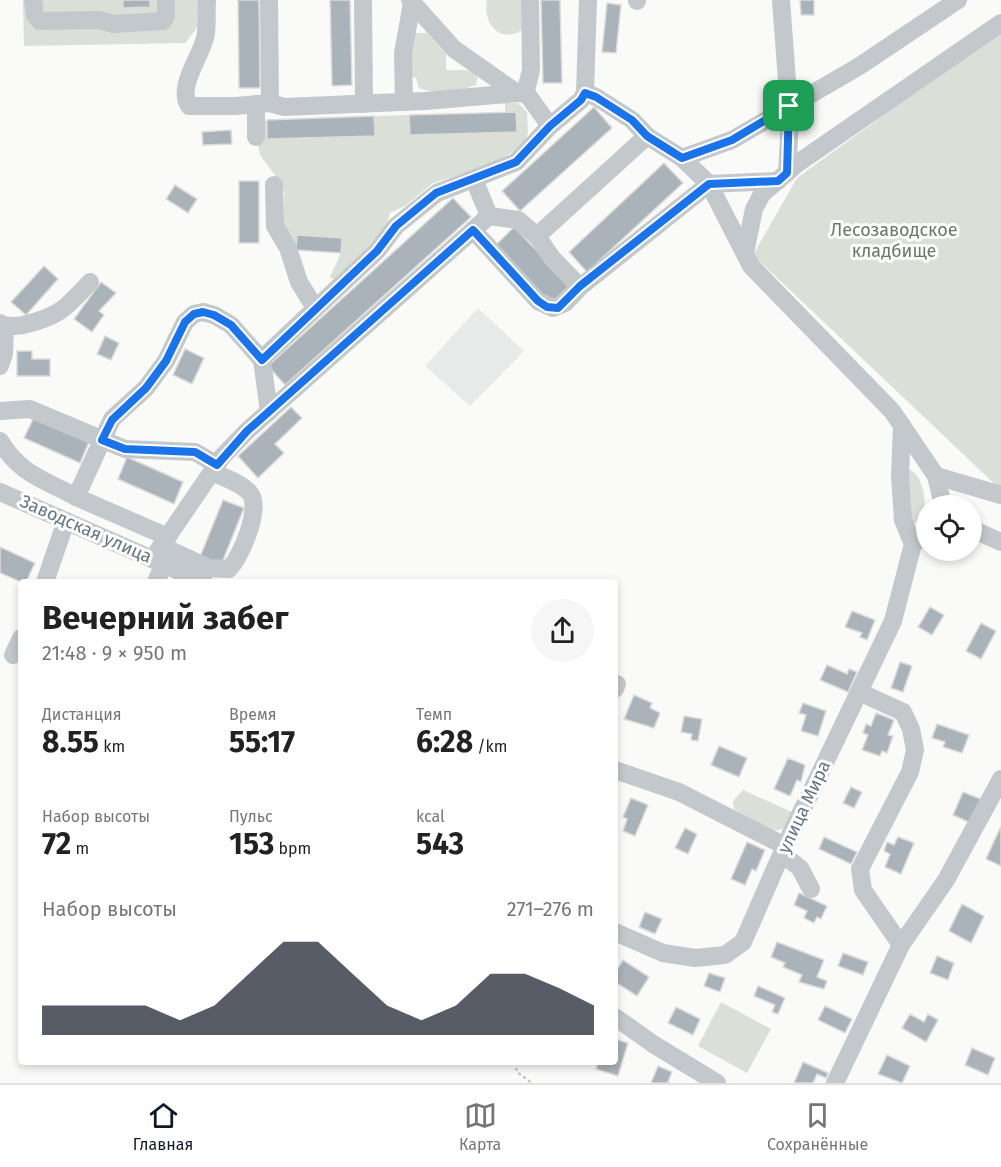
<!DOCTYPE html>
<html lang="ru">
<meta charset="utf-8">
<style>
body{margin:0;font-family:"Fira Sans",sans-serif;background:#f6f6f6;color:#222;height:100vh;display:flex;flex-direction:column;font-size:22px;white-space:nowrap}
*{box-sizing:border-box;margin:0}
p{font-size:20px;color:#767676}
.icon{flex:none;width:33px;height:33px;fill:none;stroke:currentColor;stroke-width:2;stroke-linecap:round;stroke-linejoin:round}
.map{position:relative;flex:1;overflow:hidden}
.details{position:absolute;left:18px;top:579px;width:600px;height:486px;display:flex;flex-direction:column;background:#fff;border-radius:6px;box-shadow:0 3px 9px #0003}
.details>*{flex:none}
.tools{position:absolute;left:916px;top:495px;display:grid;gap:12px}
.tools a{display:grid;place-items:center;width:66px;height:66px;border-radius:50%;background:#fff;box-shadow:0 3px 9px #0003;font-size:30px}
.pin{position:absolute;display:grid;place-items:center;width:51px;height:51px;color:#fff;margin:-26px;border-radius:12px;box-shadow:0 3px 9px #0006}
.round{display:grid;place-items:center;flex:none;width:63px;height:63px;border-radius:32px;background:#f6f6f6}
.headline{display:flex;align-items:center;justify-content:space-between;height:102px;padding:0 24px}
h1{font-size:33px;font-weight:700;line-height:45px}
.metrics{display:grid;grid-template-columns:repeat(3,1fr);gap:9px;height:102px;padding:6px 24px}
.metrics div{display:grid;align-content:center}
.metrics b{font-size:30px;font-weight:700}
.metrics small{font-size:16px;font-weight:400}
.metrics p{font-size:16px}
.chart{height:168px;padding:12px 24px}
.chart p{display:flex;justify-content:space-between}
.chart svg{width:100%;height:108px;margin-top:6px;fill:#111827;opacity:.7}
.tabs{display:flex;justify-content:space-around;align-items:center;height:84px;border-top:2px solid #e0e0e0;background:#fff;font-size:16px;color:#767676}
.tabs a{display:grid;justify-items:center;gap:3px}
.tabs .current{color:#111827}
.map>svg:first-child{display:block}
.built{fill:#e8e9e9}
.green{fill:#dadfd7}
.building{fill:#aab3b9;stroke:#dcdcda;stroke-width:1.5}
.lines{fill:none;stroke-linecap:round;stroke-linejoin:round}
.path{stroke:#bbbfc2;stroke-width:2;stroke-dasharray:3 3;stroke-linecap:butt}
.minor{stroke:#c3c8cc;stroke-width:18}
.route-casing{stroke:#fff;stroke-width:12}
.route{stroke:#1a73e8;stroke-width:8}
.labels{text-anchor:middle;stroke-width:6;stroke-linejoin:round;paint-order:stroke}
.park-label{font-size:18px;fill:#687a64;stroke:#fff}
.street-label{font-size:18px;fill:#657683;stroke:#fff}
</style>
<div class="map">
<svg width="1001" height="1083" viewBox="0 0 1001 1083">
<rect width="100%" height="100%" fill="#fafaf8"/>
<path class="built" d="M478 308 524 351 470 406 425 366Z"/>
<g class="green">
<path d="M23 0H199V25L185 43 24 46Z"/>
<path d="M487 0H526V27C503 46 482 26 487 0Z"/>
<path d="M1001 32V490L753 255 797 178 976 48Z"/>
<path d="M413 33H427L446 54V70H464L473 72 478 76 476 85C459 91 435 95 419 88L416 78 410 75Z"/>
<path d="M505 103H518L527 112 528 134 523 144 515 151 489 165 433 183 405 206 390 213 385 232 338 277 333 279 330 277 341 253 296 250 283 222 284 192 281 183 260 155 258 144 260 126 267 120 268 139 374 136V116L409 115 410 135 517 132 516 113H505Z"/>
<path d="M908 469C924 473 930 511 919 523L909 522Z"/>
<path d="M743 790 794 813 788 826C769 839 750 819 734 809L733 801Z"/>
<path d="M721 1002 771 1029 747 1073 698 1046Z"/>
</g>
<g class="building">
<path d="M123 0H150V7L123 8Z"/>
<path d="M238 0H259L260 88H239Z"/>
<path d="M330 0H350L352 85 332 86Z"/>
<path d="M541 0H560L562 83H543Z"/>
<path d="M800 0H814V15H801Z"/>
<path d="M607 3 621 5 616 53 602 52Z"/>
<path d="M594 107 612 128 520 211 502 191Z"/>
<path d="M516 112 517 132 410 135 409 115Z"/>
<path d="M374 116 375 136 267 139V120Z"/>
<path d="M231 130 232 144 203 145 202 132Z"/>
<path d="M664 163 683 183 587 272 569 252Z"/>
<rect x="239" y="181" width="20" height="62"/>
<path d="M175 185 197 199 188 213 166 199Z"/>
<path d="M453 198 471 217 285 385 268 366Z"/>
<path d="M514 227 570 285 551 304 495 246Z"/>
<path d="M297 235 342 238 341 253 296 250Z"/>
<path d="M44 266 58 279 26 315 11 302Z"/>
<path d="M101 282 116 293 99 311 104 315 92 332 74 319Z"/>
<path d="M105 336 119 343 111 360 97 354Z"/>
<path d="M185 349 204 358 192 384 173 375Z"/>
<path d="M17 351H32V359H50V376H17Z"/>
<path d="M291 407 302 418 275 444 284 453 258 478 238 456Z"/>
<path d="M34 417 89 442 80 463 24 438Z"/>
<path d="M127 457 183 482 174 504 118 479Z"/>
<path d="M223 500 244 508 221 565 200 557Z"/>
<path d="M0 547 35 563 26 582H21L0 573Z"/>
<path d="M930 607 944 615 932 635 918 627Z"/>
<path d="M852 611 875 620 867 640 860 637 862 633 845 627Z"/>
<path d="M981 623 996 631 981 659 966 651Z"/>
<path d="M900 662 912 666 903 692 891 688Z"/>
<path d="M827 665 847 674 849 669 857 672 848 692 820 680Z"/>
<path d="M634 695 652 703 650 708 660 713 654 728 624 719Z"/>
<path d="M803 703 826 711 818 736 801 731 806 715 799 713Z"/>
<path d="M876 713 894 720 888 735 893 736 887 753 882 751 880 756 862 750 868 735 863 733 866 724 871 726Z"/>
<path d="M684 716 702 719 698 741 691 740 692 734 681 732Z"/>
<path d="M937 724 969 735 962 753 943 747 945 742 932 738Z"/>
<path d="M719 746 747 758 739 777 711 765Z"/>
<path d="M788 758 805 765 801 782 797 780 790 796 774 789Z"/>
<path d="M851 787 862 792 854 808 843 803Z"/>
<path d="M963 792 983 800 973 824 953 815Z"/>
<path d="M631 798 648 805 635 836 623 831 627 819 623 817Z"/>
<path d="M1001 826V866L986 859Z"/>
<path d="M685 828 697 834 688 854 675 848Z"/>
<path d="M824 837 857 852 851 864 819 849Z"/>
<path d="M898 837 914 843 901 874 885 867 890 854 884 851 887 842 894 845Z"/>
<path d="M747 842 765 850 756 871 752 869 745 885 731 879Z"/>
<path d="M799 893 827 906 821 919 817 917 814 923 804 918 807 911 794 905Z"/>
<path d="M962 904 984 916 971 943 949 931Z"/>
<path d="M645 912 662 919 655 934 639 927Z"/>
<path d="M777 942 824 960 817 977 827 981 824 989 799 982 802 975 783 967 785 963 771 957Z"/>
<path d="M843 953 868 962 863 975 838 966Z"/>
<path d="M937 956 954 963 948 980 930 973Z"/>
<path d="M623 960 649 977 637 996 615 982V973Z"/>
<path d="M709 973 725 978 720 992 704 986Z"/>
<path d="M758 986 785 998 778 1014 772 1012 775 1005 754 996Z"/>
<path d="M825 1006 852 1019 845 1033 818 1020Z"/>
<path d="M676 1007 700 1019 693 1035 668 1023Z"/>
<path d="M910 1014 924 1022 928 1014 938 1020 926 1042 902 1028Z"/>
<path d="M615 1039 628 1043 618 1076 596 1069 598 1062H615Z"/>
<path d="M972 1048 995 1058 988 1075 965 1065Z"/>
<path d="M887 1055 910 1066 902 1083 878 1074Z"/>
<path d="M803 1062 828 1073 826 1078 817 1074 813 1083H794Z"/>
<path d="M658 1066 672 1072 668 1082 670 1083H651Z"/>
</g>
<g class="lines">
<path class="path" d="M515 1062 517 1072 532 1083"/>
<g class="minor">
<path d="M33 0 35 15 40 21 99 20 114 24 163 21 166 16V0"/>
<path d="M207 0C206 12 208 27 205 38 200 58 177 87 189 106H235L270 103 269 0"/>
<path d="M363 0 364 104"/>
<path d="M410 0 454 49 517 93"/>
<path d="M781 0 790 121 787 173"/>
<path d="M637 1V0"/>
<path d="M525 94 531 70 530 0"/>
<path d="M404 102 403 53 412 3"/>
<path d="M270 103 284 107 425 101 517 93 527 94 550 126 581 100 585 93 588 0"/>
<path d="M256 104V137"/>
<path d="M682 158 732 140 858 67 958 0"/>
<path d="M778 181 709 184 751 266 892 411 936 476 943 506"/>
<path d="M274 185 275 226 288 248 299 282 315 308"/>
<path d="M473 230 538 301 553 308 565 303 580 287 552 258 537 236 518 220 489 216"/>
<path d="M537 236 647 136"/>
<path d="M745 253 754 209 762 194 798 163 1001 23"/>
<path d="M580 287 709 184 682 158 647 136 632 120 596 97 585 93"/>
<path d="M0 323C7 328 15 326 23 325 59 317 66 308 90 282"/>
<path d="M0 366 4 354 5 327"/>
<path d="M0 411 30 409 125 449 195 452 217 465"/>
<path d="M269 412 262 360 266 355 377 251 396 226 437 193 516 162 550 126"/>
<path d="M902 425 900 476 903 520 913 544"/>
<path d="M0 441C20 474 43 479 76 497"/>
<path d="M936 476 1001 495"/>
<path d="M0 492 204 582"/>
<path d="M972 529 1001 542"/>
<path d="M168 537 76 497 112 419 146 388 166 361 185 322 194 314 203 312 214 315 231 325 262 360"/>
<path d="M913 544 927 533"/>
<path d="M161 546 209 568 229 569C241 557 263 506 249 492 241 483 223 477 212 472"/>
<path d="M153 558 222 457 247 431 489 216 474 179"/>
<path d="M45 582 66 521"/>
<path d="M156 582 164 564"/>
<path d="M13 655 21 638"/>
<path d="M615 689 617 684"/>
<path d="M859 692 903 712 911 729 915 750 910 772 860 869 863 890 901 945"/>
<path d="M615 770 679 792 785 846"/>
<path d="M782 854 800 868 811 889"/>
<path d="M615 932 663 953 695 958 725 955 743 942 785 846 893 621 913 544"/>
<path d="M615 1017 653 1044 717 1083"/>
<path d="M835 1083 901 945 946 880 1001 779"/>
</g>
</g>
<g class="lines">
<defs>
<path id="route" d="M585 93 596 97 632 120 647 136 682 158 732 140 789 106 787 173 778 181 709 184 580 286 558 308 547 307 538 301 473 230 247 431 217 465 195 452 125 449 102 440 112 420 146 388 166 361 185 322 194 314 203 312 214 315 231 325 262 360 377 251 396 226 436 193 516 162 550 126 581 100Z"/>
</defs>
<use href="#route" class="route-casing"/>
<use href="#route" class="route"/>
</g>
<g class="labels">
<g class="park-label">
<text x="894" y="236">Лесозаводское<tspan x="894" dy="21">кладбище</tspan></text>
</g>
<g class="street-label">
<text transform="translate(86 529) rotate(24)" y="6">Заводская улица</text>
<text transform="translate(804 807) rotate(-65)" y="6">улица Мира</text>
</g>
</g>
</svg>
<div class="tools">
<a><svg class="icon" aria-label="locate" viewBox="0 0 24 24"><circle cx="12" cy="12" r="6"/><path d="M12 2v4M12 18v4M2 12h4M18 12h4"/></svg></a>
</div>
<div class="pin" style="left:789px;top:106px;background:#1e9e55"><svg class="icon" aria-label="arrive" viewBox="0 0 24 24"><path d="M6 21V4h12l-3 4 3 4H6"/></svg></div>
<section class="details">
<div class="headline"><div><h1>Вечерний забег</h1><p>21:48 · 9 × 950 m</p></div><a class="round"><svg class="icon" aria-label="share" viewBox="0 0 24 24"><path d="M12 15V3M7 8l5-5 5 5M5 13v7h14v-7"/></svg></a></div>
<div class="metrics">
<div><p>Дистанция</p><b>8.55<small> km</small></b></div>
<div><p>Время</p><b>55:17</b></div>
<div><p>Темп</p><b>6:28<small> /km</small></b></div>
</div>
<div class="metrics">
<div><p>Набор высоты</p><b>72<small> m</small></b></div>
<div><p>Пульс</p><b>153<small> bpm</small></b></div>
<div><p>kcal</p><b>543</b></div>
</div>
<div class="chart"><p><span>Набор высоты</span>271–276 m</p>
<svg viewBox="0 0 160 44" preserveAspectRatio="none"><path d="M0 44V32L10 32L20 32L30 32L40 38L50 32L60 19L70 6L80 6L90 19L100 32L110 38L120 32L130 19L140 19L150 25L160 32V44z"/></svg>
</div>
</section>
</div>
<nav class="tabs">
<a class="current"><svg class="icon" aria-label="home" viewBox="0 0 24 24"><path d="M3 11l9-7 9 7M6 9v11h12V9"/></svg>Главная</a>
<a><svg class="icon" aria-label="map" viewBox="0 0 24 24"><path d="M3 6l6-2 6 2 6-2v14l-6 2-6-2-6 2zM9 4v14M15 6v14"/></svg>Карта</a>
<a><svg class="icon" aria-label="saved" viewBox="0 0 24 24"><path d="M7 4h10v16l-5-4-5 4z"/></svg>Сохранённые</a>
</nav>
